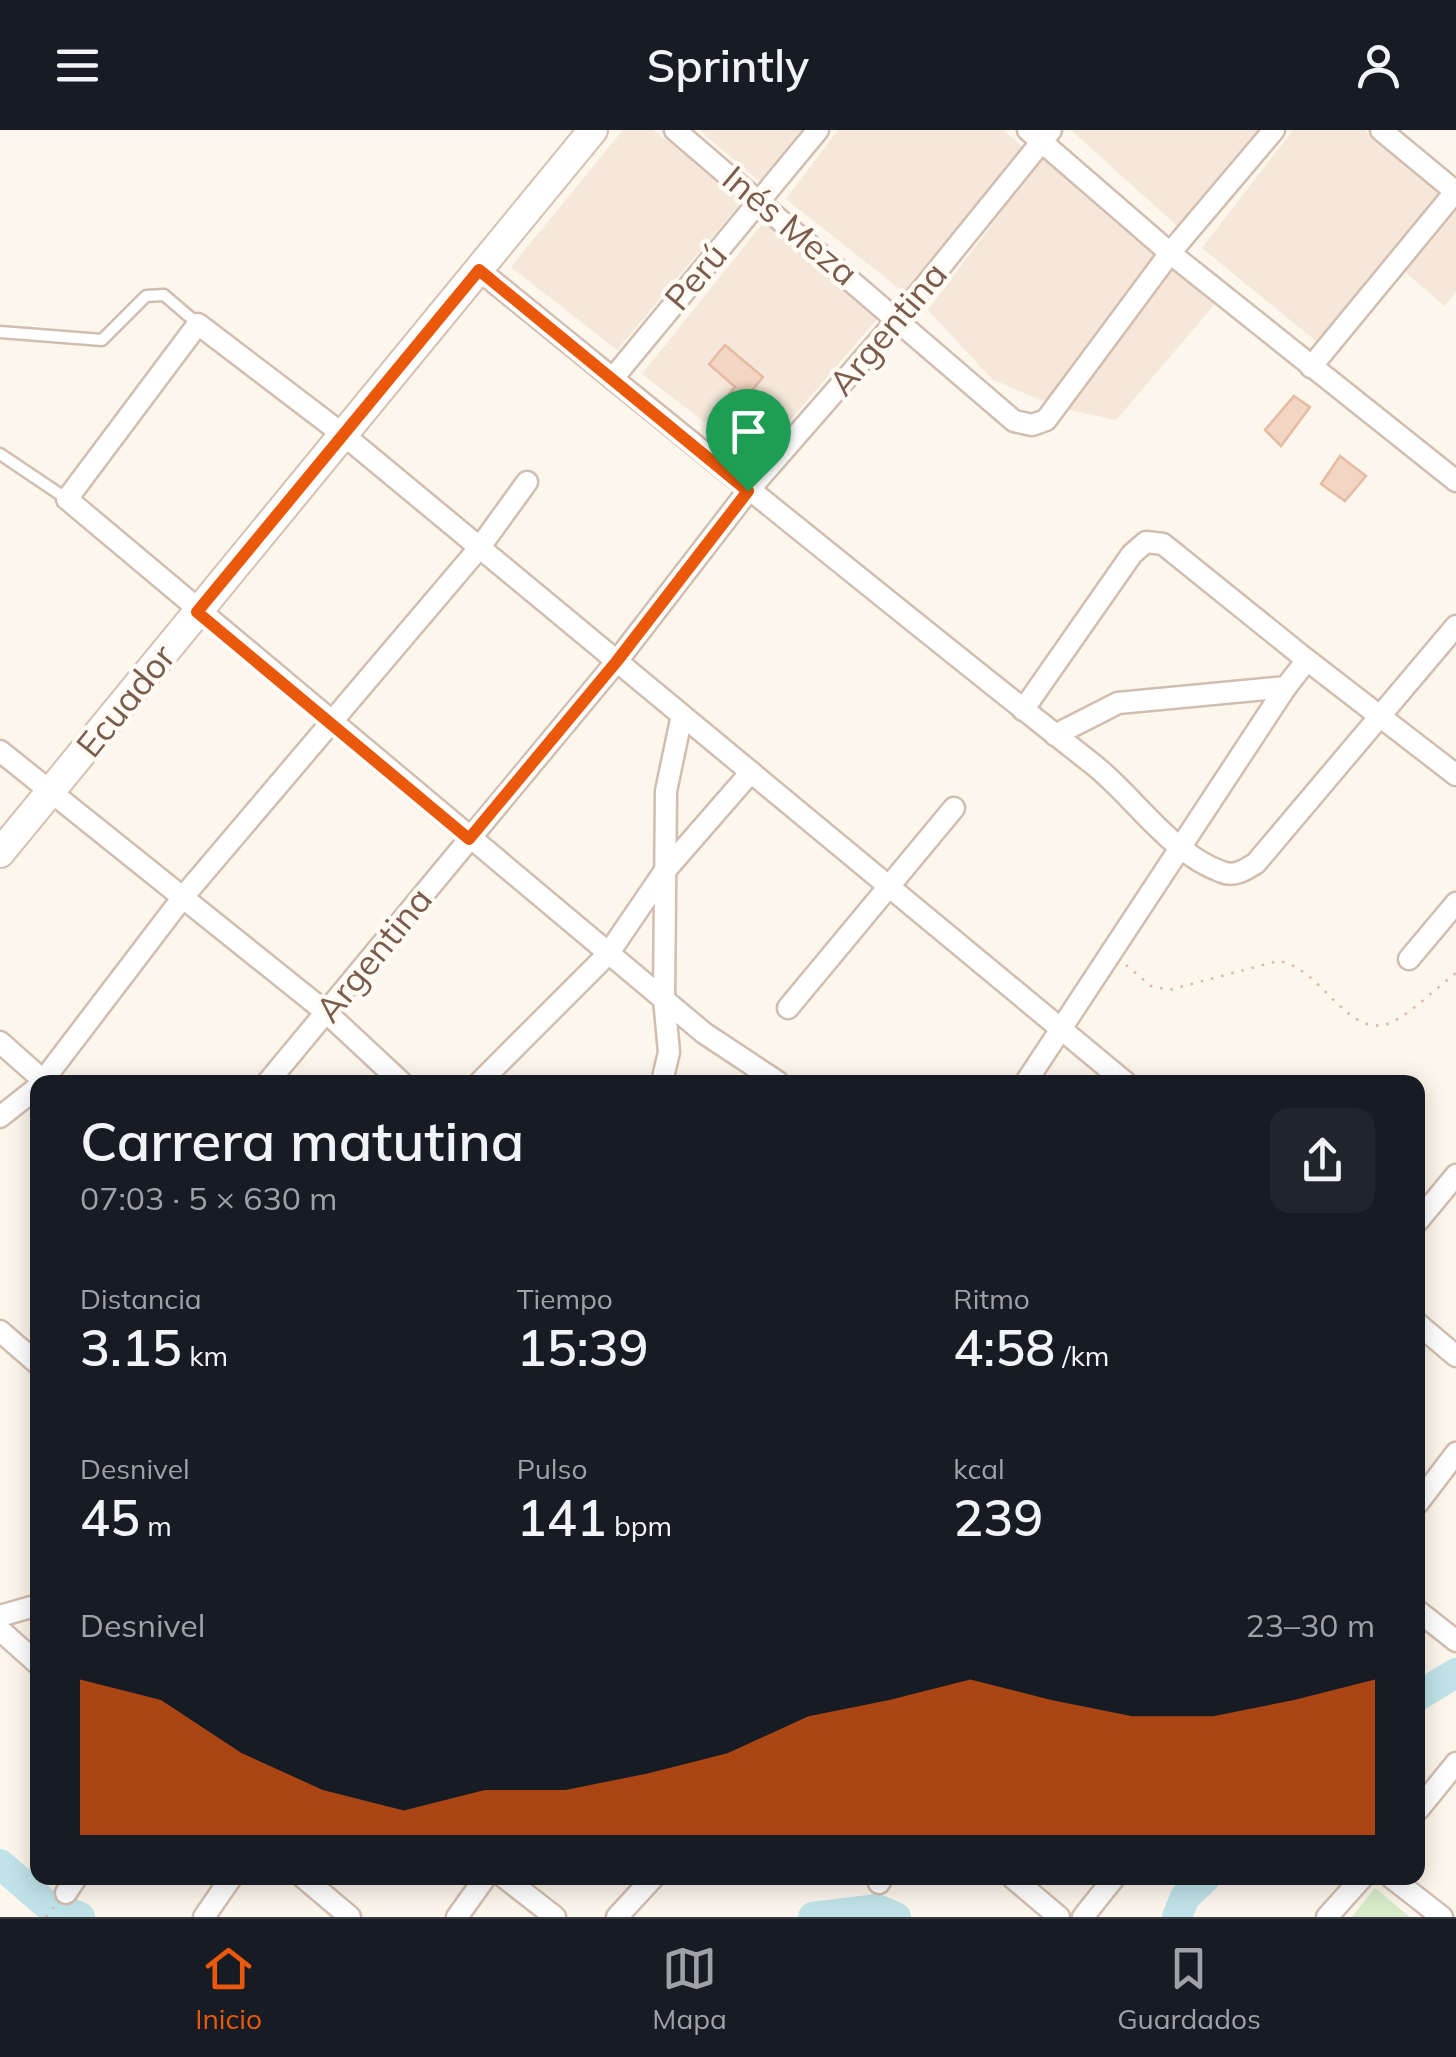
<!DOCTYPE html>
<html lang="es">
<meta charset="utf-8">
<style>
body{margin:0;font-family:Mulish,sans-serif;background:#20242c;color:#f1f3f6;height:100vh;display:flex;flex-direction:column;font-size:38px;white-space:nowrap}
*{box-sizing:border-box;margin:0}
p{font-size:32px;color:#9ea1a6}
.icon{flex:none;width:55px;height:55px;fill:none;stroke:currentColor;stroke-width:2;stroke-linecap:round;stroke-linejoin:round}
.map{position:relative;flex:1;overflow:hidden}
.panel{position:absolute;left:30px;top:945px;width:1395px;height:810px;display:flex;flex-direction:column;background:#171b24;border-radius:20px;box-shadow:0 5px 25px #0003}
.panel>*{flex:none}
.pin{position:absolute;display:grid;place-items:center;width:85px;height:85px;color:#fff;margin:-102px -42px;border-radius:50% 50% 50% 0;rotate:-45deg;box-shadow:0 0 10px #0007}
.pin .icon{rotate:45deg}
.round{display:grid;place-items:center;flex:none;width:105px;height:105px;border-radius:20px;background:#20242c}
.headline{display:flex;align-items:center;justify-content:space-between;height:170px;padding:0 50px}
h1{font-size:55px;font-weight:600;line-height:75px}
.stats{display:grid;grid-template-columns:repeat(3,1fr);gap:15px;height:170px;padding:10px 50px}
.stats div{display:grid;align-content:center}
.stats b{font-size:50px;font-weight:600}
.stats small{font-size:28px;font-weight:400}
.stats p{font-size:28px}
.chart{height:280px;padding:20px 50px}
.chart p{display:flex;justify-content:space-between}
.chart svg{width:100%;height:180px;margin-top:10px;fill:#ea580c;opacity:.7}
header{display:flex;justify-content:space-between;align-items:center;height:130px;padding:0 50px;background:#171b24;font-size:45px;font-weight:600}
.menu{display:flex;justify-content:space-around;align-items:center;height:140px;border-top:2px solid #363941;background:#171b24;font-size:28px;color:#9ea1a6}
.menu a{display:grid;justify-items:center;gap:5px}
.menu .on{color:#ea580c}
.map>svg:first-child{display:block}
.residential{fill:#f5e8da}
.green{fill:#d8ecc9}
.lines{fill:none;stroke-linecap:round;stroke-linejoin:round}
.river{stroke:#bfe3e8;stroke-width:30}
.building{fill:#f3d5c3;stroke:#e6bba3;stroke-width:2.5}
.lane-casing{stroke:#d1beb0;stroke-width:15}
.street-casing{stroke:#d1beb0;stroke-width:25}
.secondary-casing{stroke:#d6c0b0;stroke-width:32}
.path{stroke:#d9b8a5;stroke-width:2.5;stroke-dasharray:2.5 8;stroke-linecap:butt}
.lane{stroke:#fff;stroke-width:10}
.street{stroke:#fff;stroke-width:20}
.secondary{stroke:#fff;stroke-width:28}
.route-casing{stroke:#fff;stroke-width:20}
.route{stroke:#ea580c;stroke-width:12}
.labels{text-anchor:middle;stroke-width:9;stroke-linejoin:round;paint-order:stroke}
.street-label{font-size:35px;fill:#7a5c4d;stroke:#fffaf3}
</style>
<header><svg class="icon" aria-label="menu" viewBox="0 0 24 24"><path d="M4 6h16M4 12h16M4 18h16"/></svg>Sprintly<svg class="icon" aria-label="person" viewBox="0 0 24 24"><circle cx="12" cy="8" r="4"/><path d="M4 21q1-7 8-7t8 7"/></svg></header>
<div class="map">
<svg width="1456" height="1787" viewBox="0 0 1456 1787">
<rect width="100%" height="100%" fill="#fdf6ec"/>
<g class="residential">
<path d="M623 0H653L744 69 617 220 511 137Z"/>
<path d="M699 0H807L764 55Z"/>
<path d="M838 0H1003L1024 18 906 164 786 69Z"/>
<path d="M1071 0H1265L1185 103Z"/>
<path d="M1293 0H1364L1456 77V161L1445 176 1405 142 1317 212 1202 118Z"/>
<path d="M1042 27 1226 161 1116 290 1056 277 992 249 928 180Z"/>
<path d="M768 87 884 181 755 331 642 244Z"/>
</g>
<path class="green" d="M1375 1758 1410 1787H1352Z"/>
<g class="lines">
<g class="river">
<path d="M1418 1566 1456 1543"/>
<path d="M0 1734 45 1773 80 1787"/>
<path d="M813 1787 877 1779 896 1787"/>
<path d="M1177 1787 1185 1767 1205 1748"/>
</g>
</g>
<g class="building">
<path d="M725 215 763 247 745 269 758 280 735 308 709 288 735 257 709 234Z"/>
<path d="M1294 266 1310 277 1281 316 1265 300Z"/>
<path d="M1340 326 1366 346 1345 371 1321 354Z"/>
</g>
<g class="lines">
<defs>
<g id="lane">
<path d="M0 202 102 210 146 166 164 165 198 194"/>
<path d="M0 324 67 369"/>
</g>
<g id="street">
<path d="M675 0 1014 291 1032 295 1046 290 1170 123 1274 0"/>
<path d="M1028 0 1170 123 1456 351"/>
<path d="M1381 0 1456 62"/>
<path d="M479 140C684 306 887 472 1094 635 1135 668 1171 724 1222 742 1235 747 1245 740 1256 733L1456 496"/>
<path d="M1311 237 1455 62"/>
<path d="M613 248 818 0"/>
<path d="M1023 580 1132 424 1146 412 1163 414 1307 530"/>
<path d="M1055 605 1118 573 1286 557 1307 530 1456 645"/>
<path d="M0 621 327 883 401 952"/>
<path d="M1409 829 1456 773"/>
<path d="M788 878 954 678"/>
<path d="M0 912 45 952"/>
<path d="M42 952 183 767 480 417 527 352"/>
<path d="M268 952 617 531 748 361 899 188 1051 0"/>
<path d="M480 952 608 824 664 742 751 642"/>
<path d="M662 952 669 922 664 869 666 661 682 585"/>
<path d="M778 952 704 903 67 369 198 194 345 306 1125 952"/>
<path d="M1026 952 1286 557"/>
<path d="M0 987 38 957"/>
<path d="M1418 1091 1456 1045"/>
<path d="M1418 1194 1456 1226"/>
<path d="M0 1201 38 1234"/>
<path d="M1418 1373 1456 1323"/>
<path d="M1418 1481 1456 1511"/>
<path d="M0 1486 38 1475"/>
<path d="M0 1500 38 1534"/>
<path d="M1418 1680 1456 1633"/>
<path d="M304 1748 350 1787"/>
<path d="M505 1748 555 1787"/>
<path d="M1013 1748 1059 1787"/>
<path d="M1392 1748 1442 1787"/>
<path d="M879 1753 882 1748"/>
<path d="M66 1763 76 1748"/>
<path d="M204 1787 231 1748"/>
<path d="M457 1787 485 1748"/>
<path d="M617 1787 653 1748"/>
<path d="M1083 1787 1114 1748"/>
<path d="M1327 1787 1362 1748"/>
</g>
<path id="secondary" d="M0 723 593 0"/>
</defs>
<use href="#lane" class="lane-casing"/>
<use href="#street" class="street-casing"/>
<use href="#secondary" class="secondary-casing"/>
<g class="path">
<path d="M1126 835 1151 856 1169 860 1278 831C1323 837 1349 915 1394 891 1416 879 1436 858 1456 843"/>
<path d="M46 1787 54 1777"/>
</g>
<use href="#lane" class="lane"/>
<use href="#street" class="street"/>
<use href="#secondary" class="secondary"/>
</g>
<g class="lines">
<defs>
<path id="route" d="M479 140 748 361 617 531 469 709 197 482Z"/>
</defs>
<use href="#route" class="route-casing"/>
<use href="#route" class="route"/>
</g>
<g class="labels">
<g class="street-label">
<text transform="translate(790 96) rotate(40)" y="12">Inés Meza</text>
<text transform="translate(696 147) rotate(-50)" y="12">Perú</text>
<text transform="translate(888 199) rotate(-50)" y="12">Argentina</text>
<text transform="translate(126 571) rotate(-51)" y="12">Ecuador</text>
<text transform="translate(374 825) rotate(-51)" y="12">Argentina</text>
</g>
</g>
</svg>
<div class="pin" style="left:748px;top:361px;background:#1e9e55"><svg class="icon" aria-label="arrive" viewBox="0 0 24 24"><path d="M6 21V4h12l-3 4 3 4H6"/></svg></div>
<section class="panel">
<div class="headline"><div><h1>Carrera matutina</h1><p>07:03 · 5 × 630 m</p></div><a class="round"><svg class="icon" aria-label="share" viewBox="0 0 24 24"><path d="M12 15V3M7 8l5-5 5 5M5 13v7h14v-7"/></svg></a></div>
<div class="stats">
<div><p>Distancia</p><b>3.15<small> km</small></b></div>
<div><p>Tiempo</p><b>15:39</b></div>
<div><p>Ritmo</p><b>4:58<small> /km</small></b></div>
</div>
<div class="stats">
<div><p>Desnivel</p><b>45<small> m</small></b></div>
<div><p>Pulso</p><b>141<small> bpm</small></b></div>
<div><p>kcal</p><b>239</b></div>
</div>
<div class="chart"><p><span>Desnivel</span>23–30 m</p>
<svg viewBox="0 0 160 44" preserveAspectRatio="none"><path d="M0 44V6L10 11L20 24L30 33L40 38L50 33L60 33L70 29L80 24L90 15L100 11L110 6L120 11L130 15L140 15L150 11L160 6V44z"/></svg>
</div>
</section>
</div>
<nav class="menu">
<a class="on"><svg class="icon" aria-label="home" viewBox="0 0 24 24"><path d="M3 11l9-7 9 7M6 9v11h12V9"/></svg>Inicio</a>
<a><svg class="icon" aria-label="map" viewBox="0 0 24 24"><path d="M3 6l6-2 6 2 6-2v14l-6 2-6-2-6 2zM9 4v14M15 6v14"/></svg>Mapa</a>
<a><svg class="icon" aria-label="saved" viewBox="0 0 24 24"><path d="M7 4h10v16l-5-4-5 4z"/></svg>Guardados</a>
</nav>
